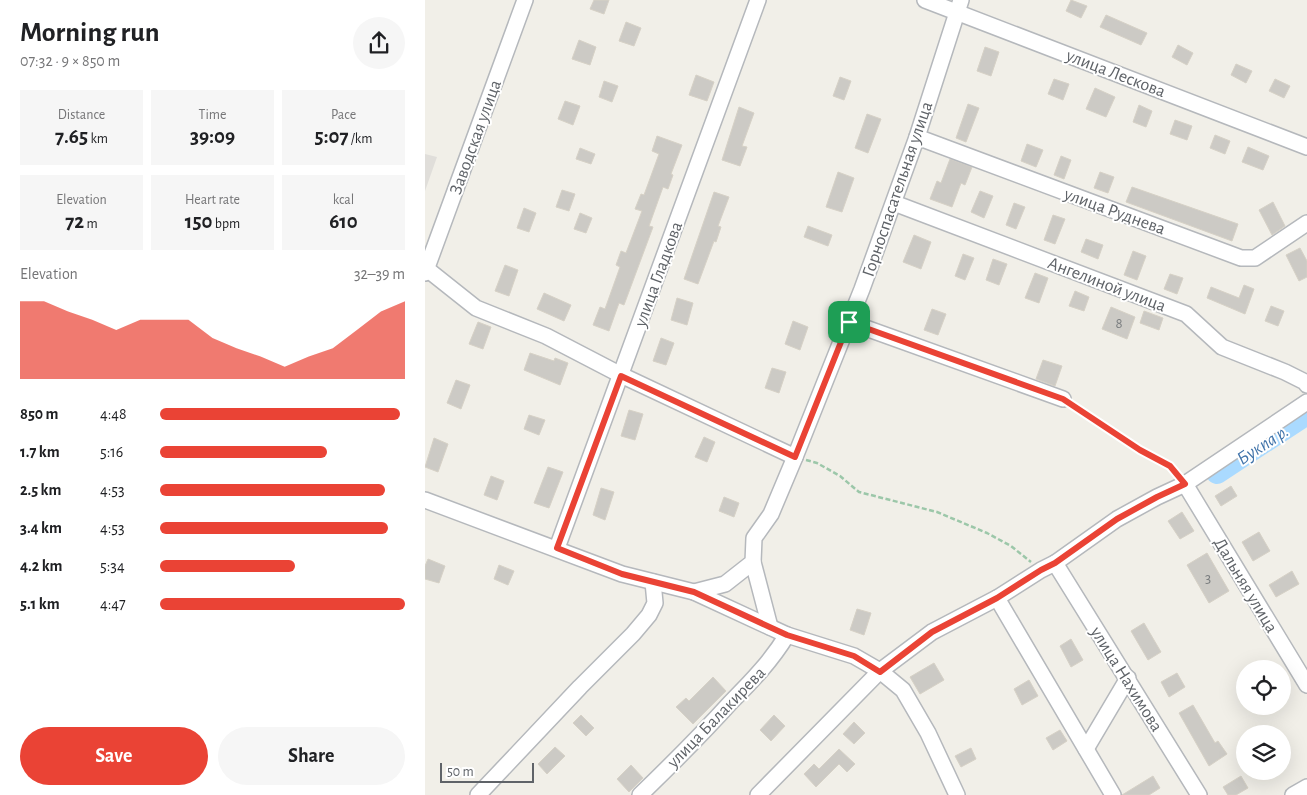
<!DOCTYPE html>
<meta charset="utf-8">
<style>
body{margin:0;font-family:"Alegreya Sans",sans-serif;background:#f6f6f6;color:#202124;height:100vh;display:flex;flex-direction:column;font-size:19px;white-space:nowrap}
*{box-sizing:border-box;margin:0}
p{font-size:16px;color:#757577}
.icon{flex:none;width:28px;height:28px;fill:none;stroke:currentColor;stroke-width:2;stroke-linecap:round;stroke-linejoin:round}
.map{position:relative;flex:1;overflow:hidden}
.details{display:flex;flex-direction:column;background:#fff;width:425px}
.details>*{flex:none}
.buttons{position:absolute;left:811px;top:660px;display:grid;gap:10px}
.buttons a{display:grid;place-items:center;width:55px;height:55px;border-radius:50%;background:#fff;box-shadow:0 5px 20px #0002;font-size:25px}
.scale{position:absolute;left:15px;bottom:12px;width:94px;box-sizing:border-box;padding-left:5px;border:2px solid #5f6368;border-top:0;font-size:14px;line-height:18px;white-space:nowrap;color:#5f6368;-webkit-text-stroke:4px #fff;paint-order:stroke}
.pin{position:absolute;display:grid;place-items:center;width:42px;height:42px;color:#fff;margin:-21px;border-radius:10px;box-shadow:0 2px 8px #0006}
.round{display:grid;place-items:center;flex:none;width:52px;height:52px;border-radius:26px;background:#f6f6f6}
.head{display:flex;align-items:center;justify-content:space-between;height:85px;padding:0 20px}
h1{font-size:28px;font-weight:700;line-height:38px}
.figures{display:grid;grid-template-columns:repeat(3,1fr);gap:8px;height:85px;padding:5px 20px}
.figures div{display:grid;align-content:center;border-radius:0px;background:#f6f6f6;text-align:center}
.figures b{font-size:21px;font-weight:700}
.figures small{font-size:14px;font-weight:400}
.figures p{font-size:14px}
.chart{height:140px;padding:10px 20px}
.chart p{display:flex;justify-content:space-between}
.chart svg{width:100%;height:90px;margin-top:5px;fill:#ea4335;opacity:.7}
.button{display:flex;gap:10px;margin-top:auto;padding:10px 20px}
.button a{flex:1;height:58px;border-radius:30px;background:#ea4335;color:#fff;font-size:20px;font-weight:700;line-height:58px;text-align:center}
.button a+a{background:#f6f6f6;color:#202124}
ul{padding:0 20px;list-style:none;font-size:16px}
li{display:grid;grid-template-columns:80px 60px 1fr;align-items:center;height:38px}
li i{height:12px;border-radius:6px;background:#ea4335}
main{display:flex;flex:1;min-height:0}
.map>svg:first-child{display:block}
.industrial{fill:#e0deda}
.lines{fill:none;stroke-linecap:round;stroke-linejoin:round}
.river{stroke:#aadaff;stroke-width:22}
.building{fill:#cccac5;stroke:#d6d1c6}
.minor-casing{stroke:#b5b8bc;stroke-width:18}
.path{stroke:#9cc7a9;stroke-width:2.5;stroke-dasharray:5 2.5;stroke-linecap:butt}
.minor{stroke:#fff;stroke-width:15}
.route-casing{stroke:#fff;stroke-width:10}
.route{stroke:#ea4335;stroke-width:6}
.labels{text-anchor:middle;stroke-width:4;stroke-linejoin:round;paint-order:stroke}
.number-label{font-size:15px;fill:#7a7d7f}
.street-label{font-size:18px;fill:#5f6368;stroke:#fff}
.water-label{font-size:19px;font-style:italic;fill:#4174aa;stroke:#fff}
</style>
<main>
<section class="details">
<div class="head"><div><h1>Morning run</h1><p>07:32 · 9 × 850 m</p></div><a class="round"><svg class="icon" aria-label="share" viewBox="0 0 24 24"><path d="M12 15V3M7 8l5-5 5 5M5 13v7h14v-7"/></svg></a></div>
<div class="figures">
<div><p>Distance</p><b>7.65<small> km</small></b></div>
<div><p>Time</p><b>39:09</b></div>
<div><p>Pace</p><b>5:07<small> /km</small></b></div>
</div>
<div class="figures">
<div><p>Elevation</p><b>72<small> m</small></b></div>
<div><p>Heart rate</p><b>150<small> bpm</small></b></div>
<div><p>kcal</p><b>610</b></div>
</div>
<div class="chart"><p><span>Elevation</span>32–39 m</p>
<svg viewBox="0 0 160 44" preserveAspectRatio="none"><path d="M0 44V6L10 6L20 11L30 15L40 20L50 15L60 15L70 15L80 24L90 29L100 33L110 38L120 33L130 29L140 20L150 11L160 6V44z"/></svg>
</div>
<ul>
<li><b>850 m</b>4:48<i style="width:98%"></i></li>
<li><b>1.7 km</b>5:16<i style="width:68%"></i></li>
<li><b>2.5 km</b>4:53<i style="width:92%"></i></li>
<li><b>3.4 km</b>4:53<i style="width:93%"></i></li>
<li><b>4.2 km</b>5:34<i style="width:55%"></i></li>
<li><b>5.1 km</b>4:47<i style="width:100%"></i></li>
</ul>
<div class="button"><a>Save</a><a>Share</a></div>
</section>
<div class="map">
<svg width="882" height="795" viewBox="0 0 882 795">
<rect width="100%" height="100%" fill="#f1efe8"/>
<path class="industrial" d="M0 154 12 157 0 191Z"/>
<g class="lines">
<path class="river" d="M792 473 882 414"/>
</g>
<g class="building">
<path d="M169 0H184L179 14 165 9Z"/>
<path d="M646 0 662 6 656 18 641 11Z"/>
<path d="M681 15 722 33 716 45 675 27Z"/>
<path d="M201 22 216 28 209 46 194 41Z"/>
<path d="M154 40 171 47 165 65 147 59Z"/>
<path d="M753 45 768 53 762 65 747 57Z"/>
<path d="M560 47 574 52 566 76 552 71Z"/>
<path d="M811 64 827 71 821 83 806 75Z"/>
<path d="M271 75 289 82 282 101 264 95Z"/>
<path d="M415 77 426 81 419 100 408 96Z"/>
<path d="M629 79 644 84 638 100 623 94Z"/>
<path d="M850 79 865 86 859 98 844 91Z"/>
<path d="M179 81 193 86 187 102 174 97Z"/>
<path d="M670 88 690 97 681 117 661 109Z"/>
<path d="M140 101 155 106 148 125 133 119Z"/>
<path d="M543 104 554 108 541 142 531 138Z"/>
<path d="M714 105 727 111 721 127 708 122Z"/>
<path d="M314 107 329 113 317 146 322 147 315 166 297 160Z"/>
<path d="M442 114 456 119 443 153 430 148Z"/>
<path d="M750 120 767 126 762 140 745 134Z"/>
<path d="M790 135 805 141 800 154 785 148Z"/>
<path d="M232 136 257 145 246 174 248 175 243 189 238 187 224 226 228 227 199 305 194 303 184 331 168 325 175 307 180 309 195 267 191 265 196 251 201 253 217 211 210 209 216 194 219 195 234 154 227 151Z"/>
<path d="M602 144 618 150 611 167 596 161Z"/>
<path d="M823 147 844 156 838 170 817 162Z"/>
<path d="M155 148 170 154 166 164 151 159Z"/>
<path d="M636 156 646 160 639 179 629 175Z"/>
<path d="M525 159 547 167 540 185 536 183 527 207 505 199 512 181 516 183Z"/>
<path d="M413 172 429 178 417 212 401 207Z"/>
<path d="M675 172 689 177 683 193 669 188Z"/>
<path d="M707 187 813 224 807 241 701 202Z"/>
<path d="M137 190 150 194 144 211 131 207Z"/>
<path d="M555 191 568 196 559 218 546 212Z"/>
<path d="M289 192 304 197 293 226 296 227 291 242 289 241 273 284 259 279Z"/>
<path d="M848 202 860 226 847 235 834 210Z"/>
<path d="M589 203 600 207 591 229 581 225Z"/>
<path d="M99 208 111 213 104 232 92 228Z"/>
<path d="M155 213 167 218 161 233 149 229Z"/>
<path d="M628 215 640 219 630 244 619 240Z"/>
<path d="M383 226 407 235 403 246 379 237Z"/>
<path d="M489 235 506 242 496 269 478 262Z"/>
<path d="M661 239 678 245 673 259 656 252Z"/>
<path d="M875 248 882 261V277L874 281 861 255Z"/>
<path d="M708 251 721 256 712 280 699 275Z"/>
<path d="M538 254 549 258 540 280 530 276Z"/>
<path d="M568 259 582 264 574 285 561 280Z"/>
<path d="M80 265 93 270 84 296 70 291Z"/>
<path d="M610 273 623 278 614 303 600 298Z"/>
<path d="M745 274 758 278 752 294 739 289Z"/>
<path d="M819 285 829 289 820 314 782 298 786 287 814 298Z"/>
<path d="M650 291 664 297 659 311 644 306Z"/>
<path d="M119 293 146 305 139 321 112 309Z"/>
<path d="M252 298 268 303 262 325 246 320Z"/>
<path d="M846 306 859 311 853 326 840 321Z"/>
<path d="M686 307 710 317 702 339 677 329Z"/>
<path d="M507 309 521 314 513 335 499 330Z"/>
<path d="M719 311 738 318 734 330 715 323Z"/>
<path d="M368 321 383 327 375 350 360 344Z"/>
<path d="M53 322 66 327 58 349 44 344Z"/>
<path d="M236 338 249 343 241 365 228 361Z"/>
<path d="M105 353 129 361 130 358 143 363 135 385 99 370Z"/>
<path d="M618 360 637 366 630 386 611 379Z"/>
<path d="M347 368 361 372 354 393 340 388Z"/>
<path d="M31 380 45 385 36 409 22 403Z"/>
<path d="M204 410 218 414 210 440 196 436Z"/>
<path d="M104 415 120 420 114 435 99 429Z"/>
<path d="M279 437 290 442 282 462 270 457Z"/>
<path d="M9 438 23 444 13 472 0 467Z"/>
<path d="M123 467 138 472 124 508 109 503Z"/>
<path d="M66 476 79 481 72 500 59 495Z"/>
<path d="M806 486 812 496 796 506 790 496Z"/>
<path d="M176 488 189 492 180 520 168 515Z"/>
<path d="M299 497 314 503 309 517 294 511Z"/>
<path d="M757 512 769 531 755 539 743 521Z"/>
<path d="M834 532 845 551 828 561 817 542Z"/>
<path d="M782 553 804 591 784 603 762 565Z"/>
<path d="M3 559 20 566 14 583 0 579V566Z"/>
<path d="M74 565 89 571 83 585 69 579Z"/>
<path d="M867 571 874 584 851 597 844 585Z"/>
<path d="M432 609 446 613 439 635 425 630Z"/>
<path d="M719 623 736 652 723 660 706 631Z"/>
<path d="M646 639 658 660 646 667 635 646Z"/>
<path d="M509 663 519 680 495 694 485 677Z"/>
<path d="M752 673 760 687 744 697 736 682Z"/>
<path d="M288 677 301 691 268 724 251 707 261 698 264 701Z"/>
<path d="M604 680 613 696 597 705 589 689Z"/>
<path d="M768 705 790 743 793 741 802 754 784 766 754 713Z"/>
<path d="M156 715 169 728 161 736 148 723Z"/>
<path d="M349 715 360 726 346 741 335 730Z"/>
<path d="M429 722 440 733 429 744 418 734Z"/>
<path d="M635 730 642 741 628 750 621 738Z"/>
<path d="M130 747 140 756 122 774 113 764Z"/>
<path d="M546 748 551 759 536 767 530 756Z"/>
<path d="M414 749 430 764 422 772 414 764 391 787 379 774 389 764 394 769Z"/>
<path d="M206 765 218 778 204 792 192 779Z"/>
<path d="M728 776 735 788 724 795H697Z"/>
<path d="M816 776 823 788 811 795H803L798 787Z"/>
</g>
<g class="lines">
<defs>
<g id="minor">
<path d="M500 0 882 147"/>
<path d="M492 137 816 258H830L882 223"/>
<path d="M469 203 761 314 797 347 860 372 880 382 882 385"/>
<path d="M2 269 51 308 121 336 196 375 370 457"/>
<path d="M0 273 100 0"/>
<path d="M424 322 638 399"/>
<path d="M760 484 882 685"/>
<path d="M0 500 197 574 269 592 362 635 429 656 455 671 478 690 503 733 532 795"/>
<path d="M132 548 333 0"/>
<path d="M328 562 345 627"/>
<path d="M630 563 774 795"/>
<path d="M269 592 300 584 328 562 329 538 346 514 370 457 437 289 492 137 536 0"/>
<path d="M572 598 688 795"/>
<path d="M661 749 703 678"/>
<path d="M53 795 155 687 208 634 224 615 230 603 228 582"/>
<path d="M215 795C246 765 277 734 306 702 327 681 347 660 362 635"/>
<path d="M333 795 455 671 507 632 572 598 616 570 630 563 692 519 732 497 760 484 882 402"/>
<path d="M868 795 882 787"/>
</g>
</defs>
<use href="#minor" class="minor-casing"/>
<g class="path">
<path d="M648 406 715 450 745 466 751 474"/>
<path d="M381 460 392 463 415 476 434 492 512 512 562 533 586 546 606 562"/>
</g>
<use href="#minor" class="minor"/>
</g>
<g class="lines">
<defs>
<path id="route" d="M424 322 638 399 715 450 745 466 760 484 732 497 692 519 630 563 616 570 572 598 507 632 455 672 429 656 362 635 269 592 197 574 132 548 196 376 370 457Z"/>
</defs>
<use href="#route" class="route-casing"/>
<use href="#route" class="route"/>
</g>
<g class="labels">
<g class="number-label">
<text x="694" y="328">8</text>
<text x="783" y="583">3</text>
</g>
<g class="street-label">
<text transform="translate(691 73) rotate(21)" y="6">улица Лескова</text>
<text transform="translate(50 137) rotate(-70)" y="6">Заводская улица</text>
<text transform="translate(472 189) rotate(-71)" y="6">Горноспасательная улица</text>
<text transform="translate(690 211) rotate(20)" y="6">улица Руднева</text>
<text transform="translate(233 274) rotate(-70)" y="6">улица Гладкова</text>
<text transform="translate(682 284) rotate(21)" y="6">Ангелиной улица</text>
<text transform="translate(821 585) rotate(59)" y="6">Дальняя улица</text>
<text transform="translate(702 679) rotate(58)" y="6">улица Нахимова</text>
<text transform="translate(291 717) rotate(-46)" y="6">улица Балакирева</text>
</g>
<g class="water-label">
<text transform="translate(837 444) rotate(-33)" y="7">Букпа р.</text>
</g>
</g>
</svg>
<div class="buttons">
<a><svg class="icon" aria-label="locate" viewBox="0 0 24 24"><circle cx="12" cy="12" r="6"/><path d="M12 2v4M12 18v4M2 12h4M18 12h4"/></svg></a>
<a><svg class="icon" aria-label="layers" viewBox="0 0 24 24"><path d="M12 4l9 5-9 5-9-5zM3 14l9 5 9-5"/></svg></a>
</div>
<div class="scale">50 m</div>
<div class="pin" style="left:424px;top:322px;background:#1e9e55"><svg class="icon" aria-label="arrive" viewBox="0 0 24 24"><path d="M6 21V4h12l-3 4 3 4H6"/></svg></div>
</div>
</main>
